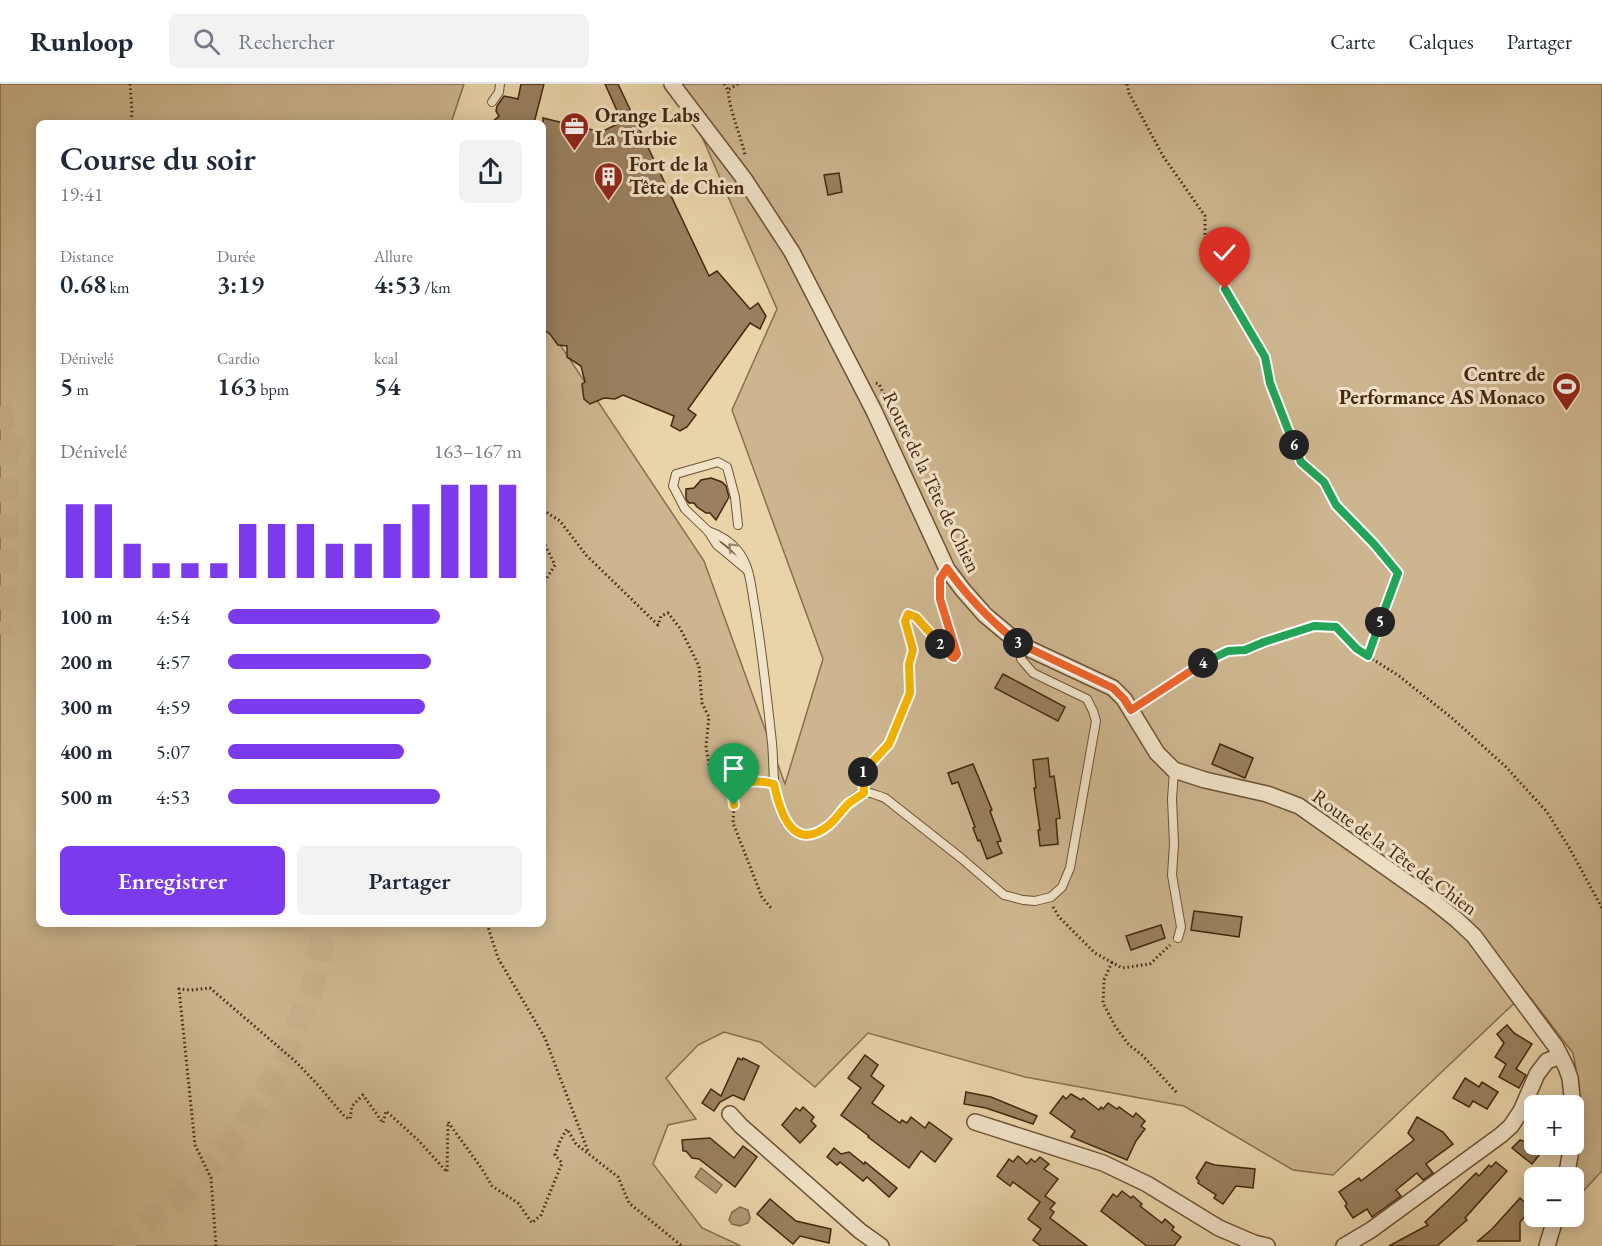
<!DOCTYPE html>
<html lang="fr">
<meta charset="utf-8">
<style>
body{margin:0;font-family:"EB Garamond",serif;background:#f2f2f3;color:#1f2937;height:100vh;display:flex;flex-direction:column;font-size:22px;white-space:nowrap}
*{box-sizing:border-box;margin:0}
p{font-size:20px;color:#747a83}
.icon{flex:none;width:33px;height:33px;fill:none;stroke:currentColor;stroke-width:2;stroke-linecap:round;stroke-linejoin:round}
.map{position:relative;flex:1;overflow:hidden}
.sheet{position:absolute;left:36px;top:36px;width:510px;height:807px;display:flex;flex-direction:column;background:#fff;border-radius:9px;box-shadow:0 3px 15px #0003}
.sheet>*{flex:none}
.buttons{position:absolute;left:1524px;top:1011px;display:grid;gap:12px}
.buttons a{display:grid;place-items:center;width:60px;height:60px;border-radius:9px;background:#fff;box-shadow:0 3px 15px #0003;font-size:30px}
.pin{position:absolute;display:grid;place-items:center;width:51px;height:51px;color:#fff;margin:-62px -26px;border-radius:50% 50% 50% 0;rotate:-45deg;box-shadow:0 0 6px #0007}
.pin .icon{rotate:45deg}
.km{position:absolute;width:30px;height:30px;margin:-15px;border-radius:50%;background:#222;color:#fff;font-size:16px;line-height:30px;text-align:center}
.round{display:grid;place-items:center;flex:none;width:63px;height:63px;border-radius:9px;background:#f2f2f3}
.summary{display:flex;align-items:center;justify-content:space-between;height:102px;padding:0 24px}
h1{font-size:33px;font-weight:600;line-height:45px}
.stats{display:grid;grid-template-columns:repeat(3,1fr);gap:9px;height:102px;padding:6px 24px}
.stats div{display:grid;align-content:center}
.stats b{font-size:26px;font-weight:600}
.stats small{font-size:16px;font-weight:400}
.stats p{font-size:16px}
.chart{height:168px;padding:12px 24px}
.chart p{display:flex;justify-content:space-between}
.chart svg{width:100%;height:108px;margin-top:6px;stroke:#7c3aed;stroke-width:6}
.primary-button{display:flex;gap:12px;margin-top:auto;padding:12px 24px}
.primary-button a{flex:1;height:69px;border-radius:9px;background:#7c3aed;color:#fff;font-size:24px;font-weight:600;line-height:69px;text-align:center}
.primary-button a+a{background:#f2f2f3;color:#1f2937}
ul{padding:0 24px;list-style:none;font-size:20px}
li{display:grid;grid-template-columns:96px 72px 1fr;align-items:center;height:45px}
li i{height:15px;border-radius:8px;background:#7c3aed}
header{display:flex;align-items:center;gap:36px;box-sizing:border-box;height:84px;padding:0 30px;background:#fff;border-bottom:2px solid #e0e1e3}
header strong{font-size:28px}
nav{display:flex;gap:33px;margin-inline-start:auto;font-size:21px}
.search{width:420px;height:54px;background:#f2f2f3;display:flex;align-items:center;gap:15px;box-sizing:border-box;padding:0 21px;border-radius:9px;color:#747a83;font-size:22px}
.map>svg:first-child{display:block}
.green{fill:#cdb68f;stroke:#886e4e;stroke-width:1.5}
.water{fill:#b19975;stroke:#856b4b;stroke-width:1.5}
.building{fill:#9a805f;stroke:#44260d;stroke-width:1.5}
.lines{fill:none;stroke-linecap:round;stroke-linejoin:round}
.primary-tunnel{stroke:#c8b18b;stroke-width:24;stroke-dasharray:24 12;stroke-linecap:butt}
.lane-casing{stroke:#6d5234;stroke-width:10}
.street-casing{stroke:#6d5234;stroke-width:18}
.path{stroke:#44260d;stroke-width:3;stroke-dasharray:1.5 3;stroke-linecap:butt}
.lane{stroke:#f1e3c8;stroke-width:8}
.street{stroke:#f1e3c8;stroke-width:15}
.oneway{stroke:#9a846a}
.split-1-casing{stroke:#fff;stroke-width:12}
.split-2-casing{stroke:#fff;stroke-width:12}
.split-3-casing{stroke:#fff;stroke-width:12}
.split-4-casing{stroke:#fff;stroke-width:12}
.split-5-casing{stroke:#fff;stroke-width:12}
.split-6-casing{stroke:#fff;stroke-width:12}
.split-7-casing{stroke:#fff;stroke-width:12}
.split-1{stroke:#f5b400;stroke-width:8}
.split-2{stroke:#f5b400;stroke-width:8}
.split-3{stroke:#f0652b;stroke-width:8}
.split-4{stroke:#f0652b;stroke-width:8}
.split-5{stroke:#22a559;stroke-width:8}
.split-6{stroke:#22a559;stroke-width:8}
.split-7{stroke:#22a559;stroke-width:8}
.labels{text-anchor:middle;stroke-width:6;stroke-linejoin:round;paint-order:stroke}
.poi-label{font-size:20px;font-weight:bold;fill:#44260d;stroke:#f1e3c8;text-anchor:start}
.street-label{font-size:20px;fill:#44260d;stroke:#f1e3c8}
</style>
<header>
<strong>Runloop</strong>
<div class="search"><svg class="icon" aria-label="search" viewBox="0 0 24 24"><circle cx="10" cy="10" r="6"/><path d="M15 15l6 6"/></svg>Rechercher</div>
<nav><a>Carte</a><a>Calques</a><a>Partager</a></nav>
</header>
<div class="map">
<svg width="1602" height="1162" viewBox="0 0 1602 1162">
<rect width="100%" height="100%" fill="#e9d4aa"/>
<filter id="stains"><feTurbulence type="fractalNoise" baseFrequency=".00333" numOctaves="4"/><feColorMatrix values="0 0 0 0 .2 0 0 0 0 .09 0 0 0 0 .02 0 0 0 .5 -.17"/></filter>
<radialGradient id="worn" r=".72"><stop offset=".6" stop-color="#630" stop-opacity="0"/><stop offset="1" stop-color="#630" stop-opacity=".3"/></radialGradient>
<path class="green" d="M0 0H464L451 39H39V840H543V235L704 477 785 700 823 575 732 326 777 225 679 0H1602V1087L1574 1117V1095L1580 1042 1579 1001 1573 969 1526 908 1333 1091 1293 1086 1184 1022 1025 993 868 949 815 1003 760 958 724 948 698 961 666 994 696 1035 668 1041 653 1080 702 1144 741 1162H0Z"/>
<g class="water">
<path d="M701 1084 722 1101 716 1109 695 1093Z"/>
<path d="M740 1123 748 1126 750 1134 748 1139 740 1142 732 1140 729 1136 732 1128Z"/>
</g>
<g class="building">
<path d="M521 0H544L534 39H491L499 32 496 27 497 22 504 12 518 15Z"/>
<path d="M605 0H618L709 192 717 187 750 225 758 219 766 232 760 245 750 239 688 325 696 331 687 343 680 347 671 342 674 332 623 311 615 315 604 314 590 320 584 315 582 300 585 298 581 282 567 273V262L558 261 550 250 543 245V34L601 48 622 38Z"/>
<path d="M839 89 842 108 828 111 824 91Z"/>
<path d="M711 394 722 398 726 402 729 413 716 436 710 429H706L697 423 694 419H689L686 415V405L694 404 701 396Z"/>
<path d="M1003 590 1065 623 1058 637 995 604Z"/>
<path d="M1220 660 1253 674 1245 694 1212 680Z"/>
<path d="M1048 674 1050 693 1054 692 1060 734 1056 735 1058 760 1040 762 1038 746H1040L1034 704H1036L1033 676Z"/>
<path d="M973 680 992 726 990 727 1001 757 997 758 1002 769 987 775 980 756 978 757 973 744 975 743 958 698 952 700 948 689Z"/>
<path d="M1194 827 1242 833 1239 853 1191 846Z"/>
<path d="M1161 841 1165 854 1131 866 1126 852Z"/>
<path d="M1507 941 1514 949 1532 960 1516 985 1526 991 1519 1004 1499 993 1506 980 1495 973 1504 959 1497 950Z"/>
<path d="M865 971 878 981 871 992 884 1002 872 1019 900 1039 902 1036 907 1039 911 1033 925 1044 929 1038 952 1055 935 1078 921 1067 909 1084 868 1053 869 1052 841 1031 861 1004 848 994Z"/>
<path d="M738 974 742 976 743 974 759 982 752 998 744 1016 733 1011 720 1018 714 1027 702 1019 711 1005 721 1012Z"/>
<path d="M1465 994 1479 1003 1482 998 1498 1008 1487 1025 1473 1017 1469 1023 1453 1014Z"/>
<path d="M966 1008 991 1013 1037 1032 1033 1040 986 1024 964 1020Z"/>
<path d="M1071 1010 1081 1016 1083 1014 1099 1026 1101 1023 1103 1025 1108 1019 1117 1025 1119 1023 1133 1033 1136 1029 1145 1037 1141 1042 1145 1045 1136 1057 1127 1076 1071 1053 1075 1047 1050 1029 1063 1012 1066 1015Z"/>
<path d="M803 1023 814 1033 811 1037 816 1042 800 1059 782 1041 796 1024 800 1027Z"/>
<path d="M1417 1033 1443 1048 1453 1060 1426 1080 1433 1089 1423 1096 1417 1089 1396 1106 1401 1112 1372 1133 1367 1125 1353 1134 1345 1122 1347 1120 1339 1108 1359 1094 1361 1097 1414 1056 1408 1049Z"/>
<path d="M710 1054 734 1074 743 1062 757 1073 735 1103 699 1075 692 1074 686 1067H683L682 1056Z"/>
<path d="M1520 1056 1532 1060H1548L1532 1080 1512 1064Z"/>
<path d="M834 1064 841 1070 849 1068 864 1080 865 1078 897 1104 889 1113 867 1093 863 1097 840 1078 837 1081 827 1073Z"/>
<path d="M1018 1072 1027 1080 1031 1075 1035 1078 1040 1073 1049 1080 1044 1085 1058 1095 1045 1112 1055 1119 1050 1125 1054 1128 1050 1134 1087 1162H1041L1033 1156 1041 1145 1028 1135 1040 1118 1013 1098 1010 1102 997 1092 1009 1075 1013 1078Z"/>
<path d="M1206 1078 1215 1081 1255 1085 1253 1104 1236 1102 1223 1120 1214 1114 1216 1111 1198 1099 1199 1097 1196 1094Z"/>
<path d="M1496 1078 1507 1087 1465 1134 1467 1136 1437 1162H1389L1428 1141 1425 1138 1454 1111 1476 1089 1479 1092 1489 1081 1491 1083Z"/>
<path d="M1122 1107 1131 1114 1133 1112 1142 1120 1140 1122 1162 1139 1165 1135 1174 1143 1172 1146 1181 1153 1174 1162H1147L1101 1127 1113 1110 1117 1113Z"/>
<path d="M1520 1114 1532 1125 1520 1138V1157H1478L1492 1145Z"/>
<path d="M770 1115 796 1137 831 1145 829 1159 800 1152 793 1160 757 1130Z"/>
</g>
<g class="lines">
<g class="primary-tunnel">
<path d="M0 322C8 398 11 475 0 550"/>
<path d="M0 357 39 374"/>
<path d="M115 1162 183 1112 239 1049 284 977 313 901 326 840"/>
</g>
<defs>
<g id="lane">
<path d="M492 18 499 8 500 0"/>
<path d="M738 441 735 413 727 383 718 378 676 390 673 402 685 425 708 447 717 461 747 486"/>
<path d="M708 447C720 451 730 457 738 467 750 482 751 502 754 519 762 565 767 613 772 659 774 677 772 696 777 714 779 725 785 743 796 748 826 762 840 717 863 709 870 707 878 712 885 714L961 774 1004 811 1023 816 1035 817 1051 813 1062 803 1070 784 1096 637 1093 627 1087 615 1033 589 1021 575V561"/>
<path d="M1174 686 1172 715 1174 760 1172 791 1181 843 1178 854"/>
</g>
<g id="street">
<path d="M672 0 745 96 792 168 874 327 947 485 963 506 985 531 1021 561 1113 604 1124 615 1157 669 1174 686 1205 696 1267 710 1299 722 1432 816 1457 836 1474 852 1556 963 1566 983 1570 994 1573 1022"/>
<path d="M730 1030 741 1042 860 1147 881 1162"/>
<path d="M975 1038 1103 1079 1147 1100 1219 1144 1254 1159 1267 1162"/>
<path d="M1566 1094 1572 1060"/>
<path d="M1344 1162 1371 1146 1501 1051 1511 1042 1521 1027 1537 990 1547 977 1560 972"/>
<path d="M1547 1162 1556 1132"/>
</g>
</defs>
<use href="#lane" class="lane-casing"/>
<use href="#street" class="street-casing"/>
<g class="path">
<path d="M130 0 132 27 131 39"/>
<path d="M724 0 728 6"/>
<path d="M738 0 728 6C730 29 740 49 745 71"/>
<path d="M1127 0 1129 9 1163 72 1205 132V163L1225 205 1265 273 1270 299 1301 378 1324 398 1336 421 1374 460 1398 489 1368 572"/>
<path d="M876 299 879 300 889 322"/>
<path d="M543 426 560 437 586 471 658 541 661 532 668 529 680 544 699 582 702 619 709 633 706 662 709 681 713 690 723 701 732 705 740 700 764 697"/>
<path d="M543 457 555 481 543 500"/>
<path d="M1142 618 1183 593 1199 582 1228 567 1246 566 1264 558 1314 542 1336 543 1357 565 1399 592 1452 634 1506 683 1547 728 1570 765 1602 824"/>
<path d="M863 698V688L889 660 910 609 909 580 913 566 905 537 908 530 916 533 952 573 954 574 957 570 940 515V501"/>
<path d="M732 705 734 721 733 739 762 813 771 824"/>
<path d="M1053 823 1059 833 1095 869 1122 884 1150 880 1170 861"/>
<path d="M487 840 498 874 545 954 588 1067"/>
<path d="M1112 878 1104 896 1103 919 1115 942 1129 961 1142 971 1178 1010"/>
<path d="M216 1162 211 1094 195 1061 179 905 191 906 210 904 295 977 317 1000 345 1033 350 1035 352 1022 363 1011 383 1039 386 1027 418 1056 447 1088 448 1038 482 1085 492 1102 518 1119 532 1139 541 1131 562 1079 555 1071 560 1057 567 1045 576 1060 618 1093 629 1119 682 1162"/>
</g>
<use href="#lane" class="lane"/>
<use href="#street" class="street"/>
</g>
<defs><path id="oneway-chevron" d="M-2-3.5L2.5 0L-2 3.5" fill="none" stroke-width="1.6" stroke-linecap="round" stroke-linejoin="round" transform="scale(1.5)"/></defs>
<use class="oneway" href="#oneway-chevron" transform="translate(732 463) rotate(-135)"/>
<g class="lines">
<defs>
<path id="split-1" d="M734 721 732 705C745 696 759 696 774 700 780 729 793 770 829 741 836 735 841 727 848 720 853 716 858 713 864 709L863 688"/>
<path id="split-2" d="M863 688 889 660 910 609 909 580 913 566 905 537 908 530 916 533 940 560"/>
<path id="split-3" d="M940 560 952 573 954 574 957 570 940 515V495L947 484C967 513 991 537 1018 559"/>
<path id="split-4" d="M1018 559 1113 604 1124 615 1131 626 1203 579"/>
<path id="split-5" d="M1203 579 1228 567 1245 566 1264 558 1314 542 1336 543 1357 565 1368 572 1380 538"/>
<path id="split-6" d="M1294 361 1301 378 1324 398 1336 421 1374 460 1398 489 1380 538"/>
<path id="split-7" d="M1225 205 1265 273 1270 299 1294 361"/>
</defs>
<use href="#split-1" class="split-1-casing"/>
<use href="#split-2" class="split-2-casing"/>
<use href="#split-3" class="split-3-casing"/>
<use href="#split-4" class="split-4-casing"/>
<use href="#split-5" class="split-5-casing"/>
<use href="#split-6" class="split-6-casing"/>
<use href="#split-7" class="split-7-casing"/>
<use href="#split-1" class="split-1"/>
<use href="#split-2" class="split-2"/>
<use href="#split-3" class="split-3"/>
<use href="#split-4" class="split-4"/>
<use href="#split-5" class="split-5"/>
<use href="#split-6" class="split-6"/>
<use href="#split-7" class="split-7"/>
</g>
<defs>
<symbol id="office-pin" viewBox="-11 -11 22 30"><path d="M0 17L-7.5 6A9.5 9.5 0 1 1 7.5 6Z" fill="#8f2418" stroke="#f1e3c8"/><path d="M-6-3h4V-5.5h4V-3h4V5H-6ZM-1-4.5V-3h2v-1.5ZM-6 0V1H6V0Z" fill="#fff"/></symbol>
<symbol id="building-pin" viewBox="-11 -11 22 30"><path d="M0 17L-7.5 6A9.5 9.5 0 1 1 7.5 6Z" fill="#8f2418" stroke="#f1e3c8"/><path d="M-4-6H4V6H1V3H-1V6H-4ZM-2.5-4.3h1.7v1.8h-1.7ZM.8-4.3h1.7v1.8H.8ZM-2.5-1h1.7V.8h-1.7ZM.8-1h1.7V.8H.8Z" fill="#fff"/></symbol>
<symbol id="stadium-pin" viewBox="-11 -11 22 30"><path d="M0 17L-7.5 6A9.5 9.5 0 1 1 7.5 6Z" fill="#8f2418" stroke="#f1e3c8"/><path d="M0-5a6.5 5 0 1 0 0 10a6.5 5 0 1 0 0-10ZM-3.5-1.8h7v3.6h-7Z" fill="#fff"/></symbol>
</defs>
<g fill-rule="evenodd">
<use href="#office-pin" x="558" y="26" width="33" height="45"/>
<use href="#building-pin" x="592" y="76" width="33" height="45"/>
<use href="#stadium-pin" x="1550" y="286" width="33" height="45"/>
</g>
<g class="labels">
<g class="poi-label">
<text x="595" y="38">Orange Labs<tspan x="595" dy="23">La Turbie</tspan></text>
<text x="629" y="87">Fort de la<tspan x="629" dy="23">Tête de Chien</tspan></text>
<text x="1545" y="297" text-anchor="end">Centre de<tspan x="1545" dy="23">Performance AS Monaco</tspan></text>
</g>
<g class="street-label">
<text transform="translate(932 398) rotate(64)" y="7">Route de la Tête de Chien</text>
<text transform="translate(1395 768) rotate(36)" y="7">Route de la Tête de Chien</text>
</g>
</g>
<rect width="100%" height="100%" filter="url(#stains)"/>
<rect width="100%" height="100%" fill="url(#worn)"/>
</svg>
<div class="buttons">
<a>+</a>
<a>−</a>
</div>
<div class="pin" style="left:734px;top:721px;background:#1e9e55"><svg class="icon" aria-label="arrive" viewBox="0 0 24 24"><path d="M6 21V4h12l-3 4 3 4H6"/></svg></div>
<div class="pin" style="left:1225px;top:205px;background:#d93025"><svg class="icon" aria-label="check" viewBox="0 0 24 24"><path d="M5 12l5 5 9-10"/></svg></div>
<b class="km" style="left:863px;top:688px">1</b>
<b class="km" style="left:940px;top:560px">2</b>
<b class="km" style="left:1018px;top:559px">3</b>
<b class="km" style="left:1203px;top:579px">4</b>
<b class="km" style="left:1380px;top:538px">5</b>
<b class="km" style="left:1294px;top:361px">6</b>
<section class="sheet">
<div class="summary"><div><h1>Course du soir</h1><p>19:41</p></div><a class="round"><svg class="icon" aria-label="share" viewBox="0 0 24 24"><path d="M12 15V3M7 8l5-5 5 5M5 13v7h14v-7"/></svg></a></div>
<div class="stats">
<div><p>Distance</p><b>0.68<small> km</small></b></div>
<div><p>Durée</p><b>3:19</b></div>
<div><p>Allure</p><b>4:53<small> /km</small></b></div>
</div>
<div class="stats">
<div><p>Dénivelé</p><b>5<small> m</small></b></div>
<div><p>Cardio</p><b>163<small> bpm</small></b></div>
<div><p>kcal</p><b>54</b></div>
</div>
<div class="chart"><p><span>Dénivelé</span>163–167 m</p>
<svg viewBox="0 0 160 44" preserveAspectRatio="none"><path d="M5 44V14M15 44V14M25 44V30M35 44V38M45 44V38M55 44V38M65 44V22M75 44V22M85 44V22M95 44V30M105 44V30M115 44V22M125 44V14M135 44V6M145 44V6M155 44V6"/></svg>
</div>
<ul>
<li><b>100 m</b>4:54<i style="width:72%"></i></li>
<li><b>200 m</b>4:57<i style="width:69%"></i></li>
<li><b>300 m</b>4:59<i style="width:67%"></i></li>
<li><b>400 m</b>5:07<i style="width:60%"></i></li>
<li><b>500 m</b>4:53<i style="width:72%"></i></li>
</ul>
<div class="primary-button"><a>Enregistrer</a><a>Partager</a></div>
</section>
</div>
